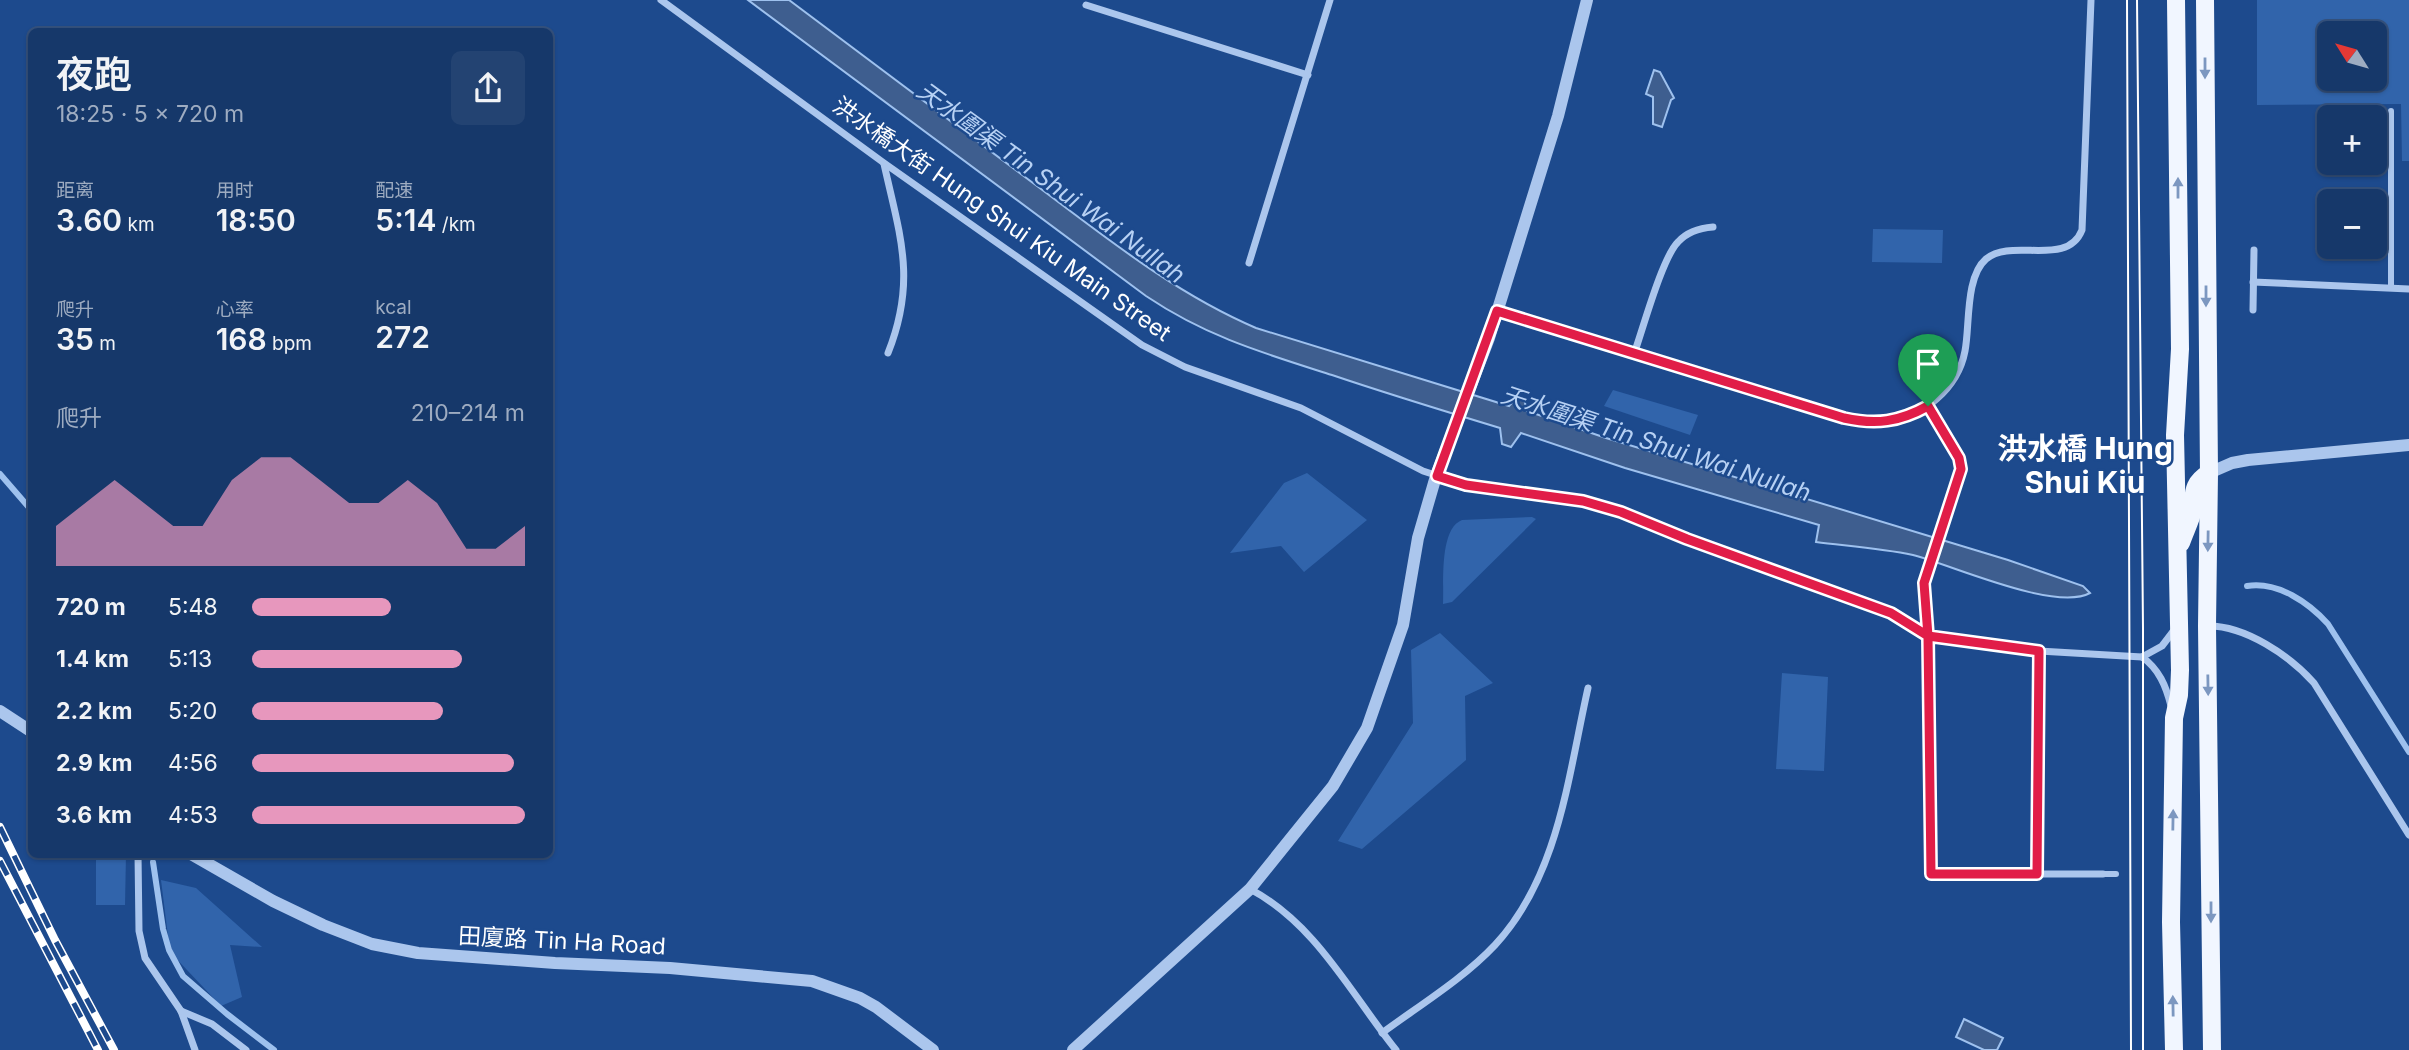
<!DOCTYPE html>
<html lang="zh">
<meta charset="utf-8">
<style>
body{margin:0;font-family:Inter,"Noto Sans SC",sans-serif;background:#234372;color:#f1f3f6;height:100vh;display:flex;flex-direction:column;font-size:26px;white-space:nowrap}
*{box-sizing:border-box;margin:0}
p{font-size:23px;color:#9eacc1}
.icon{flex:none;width:38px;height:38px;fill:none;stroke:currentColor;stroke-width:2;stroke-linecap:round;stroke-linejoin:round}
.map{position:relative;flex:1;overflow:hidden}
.sheet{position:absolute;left:28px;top:28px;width:525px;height:830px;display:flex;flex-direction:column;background:#16386a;border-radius:10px;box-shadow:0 2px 5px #0004,0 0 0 2px #35527e}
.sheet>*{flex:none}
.needle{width:46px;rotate:307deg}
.controls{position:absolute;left:2317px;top:21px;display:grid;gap:14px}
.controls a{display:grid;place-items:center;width:70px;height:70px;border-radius:10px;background:#16386a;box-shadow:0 2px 5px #0004,0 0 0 2px #35527e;font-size:35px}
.pin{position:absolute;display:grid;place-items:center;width:60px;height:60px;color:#fff;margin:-72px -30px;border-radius:50% 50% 50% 0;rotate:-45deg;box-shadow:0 0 7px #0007}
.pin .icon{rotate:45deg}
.round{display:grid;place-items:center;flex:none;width:74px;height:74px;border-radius:10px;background:#234372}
.overview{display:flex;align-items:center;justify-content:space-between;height:119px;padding:0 28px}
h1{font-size:38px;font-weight:600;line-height:52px}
.figures{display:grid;grid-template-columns:repeat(3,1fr);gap:10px;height:119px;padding:7px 28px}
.figures div{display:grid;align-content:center}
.figures b{font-size:30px;font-weight:600}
.figures small{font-size:19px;font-weight:400}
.figures p{font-size:19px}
.chart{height:196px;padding:14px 28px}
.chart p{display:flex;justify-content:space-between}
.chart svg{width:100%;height:126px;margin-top:7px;fill:#e797bd;opacity:.7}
ul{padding:0 28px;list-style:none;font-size:23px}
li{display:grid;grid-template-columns:112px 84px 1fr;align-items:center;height:52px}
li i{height:18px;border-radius:9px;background:#e797bd}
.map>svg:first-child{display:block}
.green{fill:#3164ab;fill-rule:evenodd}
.water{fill:#3e5e8f;stroke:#9ec1ee;stroke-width:2}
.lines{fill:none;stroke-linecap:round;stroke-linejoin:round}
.stream{stroke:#9ec1ee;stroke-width:6}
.pedestrian{stroke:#abc6ed;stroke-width:6}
.minor{stroke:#abc6ed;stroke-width:7}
.tertiary{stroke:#abc6ed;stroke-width:12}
.primary{stroke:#f1f6ff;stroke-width:18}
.tram{stroke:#fff;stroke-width:2}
.rail-casing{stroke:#fff;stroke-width:8}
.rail{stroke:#1d4a8d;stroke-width:5;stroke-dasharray:16;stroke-linecap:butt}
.oneway{fill:#7c97c0}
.route-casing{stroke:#fff;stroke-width:14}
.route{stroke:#e11d48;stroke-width:9}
.labels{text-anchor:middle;stroke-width:5;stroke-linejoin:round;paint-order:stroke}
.street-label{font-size:23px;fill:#fff;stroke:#1d4a8d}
.water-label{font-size:24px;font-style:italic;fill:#b7d1f4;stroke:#1d4a8d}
.district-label{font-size:30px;font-weight:bold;fill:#fff;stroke:#1d4a8d}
</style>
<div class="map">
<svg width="2409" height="1050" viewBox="0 0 2409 1050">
<rect width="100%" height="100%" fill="#1d4a8d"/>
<g class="green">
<path d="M2257 0H2409V161H2402L2401 104 2257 105ZM2329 33H2375V79H2329Z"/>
<path d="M1873 229 1943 230 1942 263 1872 262Z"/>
<path d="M1613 390 1698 415 1690 435 1604 406Z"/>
<path d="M1307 473 1367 520 1304 572 1281 546 1230 553 1284 483Z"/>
<path d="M1532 517 1536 519 1452 602 1443 604C1444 583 1439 529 1462 520Z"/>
<path d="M1440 633 1493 683 1465 696 1466 760 1362 849 1338 841 1413 723 1411 650Z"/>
<path d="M1782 673 1828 677 1824 771 1776 769Z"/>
<path d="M96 854H126L125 905H96Z"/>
<path d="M161 880 196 888 262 947 230 945 242 997 221 1006 170 952Z"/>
</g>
<g class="water">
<path d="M748 0H789C870 61 951 122 1033 183 1104 236 1174 293 1256 328L1509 406 1518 396 1524 399 1527 411 1606 438 2008 560 2083 586 2090 593C2055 612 1952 565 1913 555 1881 548 1848 546 1816 542L1819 525 1625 468 1521 433 1511 447 1502 444 1500 428C1444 411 1388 394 1332 375 1263 353 1207 337 1146 296Z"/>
<path d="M1654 70 1660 72 1674 98 1671 100 1662 127 1653 124V97L1646 94Z"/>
<path d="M1964 1019 2003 1038 1997 1050H1984L1956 1037Z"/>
</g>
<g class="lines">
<g class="stream">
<path d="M0 474 32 511"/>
<path d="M2247 586C2278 581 2309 603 2328 624L2409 752"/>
<path d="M153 862 163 929 169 950 183 976 227 1014 274 1050"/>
</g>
<g class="pedestrian">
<path d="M2391 288V111"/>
<path d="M2037 874 2039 651"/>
<path d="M2103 874H2116"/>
</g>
<g class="minor">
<path d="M661 0 884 163 1142 345 1185 367 1301 408 1423 471 1466 485 1583 501 1621 512 1687 539 1891 613 1928 636 2039 651 2142 657 2162 646 2175 629"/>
<path d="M1086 5 1308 75"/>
<path d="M884 164C900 236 917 280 888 353"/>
<path d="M1249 263 1330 0"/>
<path d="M2253 282 2409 289"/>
<path d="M2253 310 2254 250"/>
<path d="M1497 311 1844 418C1858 421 1872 424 1886 422 1923 418 1958 388 1965 351 1970 326 1965 277 1986 259 2012 237 2067 268 2082 230L2091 0"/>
<path d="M1634 354C1643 329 1662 258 1678 242 1687 232 1700 228 1713 227"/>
<path d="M1928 406 1959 458 1961 469 1924 583 1928 636 1931 874H2103"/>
<path d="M2207 626C2245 625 2290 656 2314 683L2409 835"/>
<path d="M2142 657C2159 669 2166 686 2171 706"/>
<path d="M138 854 139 931 145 958 181 1011 195 1050"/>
<path d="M1250 889C1316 924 1351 994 1396 1050"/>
<path d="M181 1011 212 1024 246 1050"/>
<path d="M1382 1033C1420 1005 1463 979 1495 945 1559 876 1568 776 1588 688"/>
</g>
<g class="tertiary">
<path d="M2209 473 2232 463 2248 460 2409 445"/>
<path d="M0 711 32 732"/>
<path d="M191 854 273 901 323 925 372 944 418 953 555 963 670 968 812 981 860 998 876 1007 933 1050"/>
<path d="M1073 1050 1250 889 1333 786 1367 728 1403 625 1418 538 1436 476 1489 338 1558 116 1587 0"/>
</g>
<g class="primary">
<path d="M2205 0 2209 473 2207 626 2212 1050"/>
<path d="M2181 543C2184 534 2188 526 2191 517 2196 497 2188 486 2209 473"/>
<path d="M2174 1050 2171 922 2174 718 2179 695 2180 670 2175 435 2180 349 2176 0"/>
</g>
<g class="tram">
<path d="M2127 0 2131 1050"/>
<path d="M2137 0 2143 629V1050"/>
</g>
<defs>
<g id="rail">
<path d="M0 827 55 940 114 1050"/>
<path d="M0 861 98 1050"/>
</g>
</defs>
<use href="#rail" class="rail-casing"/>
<use href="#rail" class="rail"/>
</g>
<defs><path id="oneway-solid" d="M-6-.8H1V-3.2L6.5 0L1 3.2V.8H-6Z" transform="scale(1.75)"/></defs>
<g class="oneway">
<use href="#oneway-solid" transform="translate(2205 68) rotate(90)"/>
<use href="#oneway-solid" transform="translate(2178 188) rotate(-90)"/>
<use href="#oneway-solid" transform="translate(2206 296) rotate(90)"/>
<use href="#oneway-solid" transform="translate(2208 541) rotate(91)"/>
<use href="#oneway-solid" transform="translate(2208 685) rotate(89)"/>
<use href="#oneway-solid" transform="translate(2173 820) rotate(-89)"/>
<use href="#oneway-solid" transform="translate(2211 912) rotate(90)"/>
<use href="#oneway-solid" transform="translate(2173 1006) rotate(-91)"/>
</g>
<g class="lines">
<defs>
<path id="route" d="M1928 406C1899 422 1876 425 1844 418L1497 311 1437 476 1466 485 1583 501 1621 512 1687 539 1891 613 1928 636 2039 651 2037 874H1931L1928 636 1924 583 1961 469 1959 458 1928 406"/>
</defs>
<use href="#route" class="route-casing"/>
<use href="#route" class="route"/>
</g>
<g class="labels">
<g class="street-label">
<text transform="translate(1002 219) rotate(35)" y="8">洪水橋大街 Hung Shui Kiu Main Street</text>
<text transform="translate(562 941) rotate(3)" y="8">田廈路 Tin Ha Road</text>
</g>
<g class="water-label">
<text transform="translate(1051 183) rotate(36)" y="8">天水圍渠 Tin Shui Wai Nullah</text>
<text transform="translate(1656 444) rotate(18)" y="8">天水圍渠 Tin Shui Wai Nullah</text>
</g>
<g class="district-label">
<text x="2085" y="459">洪水橋 Hung<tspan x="2085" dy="34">Shui Kiu</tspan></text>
</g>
</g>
</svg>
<div class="controls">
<a><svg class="needle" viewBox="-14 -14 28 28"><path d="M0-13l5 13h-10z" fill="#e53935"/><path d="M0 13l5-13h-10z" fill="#9eacc1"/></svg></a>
<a>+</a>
<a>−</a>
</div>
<div class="pin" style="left:1928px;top:406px;background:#1e9e55"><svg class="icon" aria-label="arrive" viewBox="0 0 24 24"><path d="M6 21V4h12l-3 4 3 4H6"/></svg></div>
<section class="sheet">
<div class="overview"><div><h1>夜跑</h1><p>18:25 · 5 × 720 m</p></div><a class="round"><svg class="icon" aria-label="share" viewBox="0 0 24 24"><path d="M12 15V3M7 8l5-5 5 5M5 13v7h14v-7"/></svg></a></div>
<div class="figures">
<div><p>距离</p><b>3.60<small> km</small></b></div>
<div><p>用时</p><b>18:50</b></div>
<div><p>配速</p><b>5:14<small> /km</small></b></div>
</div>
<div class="figures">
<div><p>爬升</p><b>35<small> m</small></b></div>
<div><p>心率</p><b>168<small> bpm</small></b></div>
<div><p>kcal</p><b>272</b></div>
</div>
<div class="chart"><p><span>爬升</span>210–214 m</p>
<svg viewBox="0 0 160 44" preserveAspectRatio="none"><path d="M0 44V30L10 22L20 14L30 22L40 30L50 30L60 14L70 6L80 6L90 14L100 22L110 22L120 14L130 22L140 38L150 38L160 30V44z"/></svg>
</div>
<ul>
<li><b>720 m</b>5:48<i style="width:51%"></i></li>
<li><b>1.4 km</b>5:13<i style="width:77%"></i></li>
<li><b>2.2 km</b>5:20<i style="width:70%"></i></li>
<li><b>2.9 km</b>4:56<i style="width:96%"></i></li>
<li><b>3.6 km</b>4:53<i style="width:100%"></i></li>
</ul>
</section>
</div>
